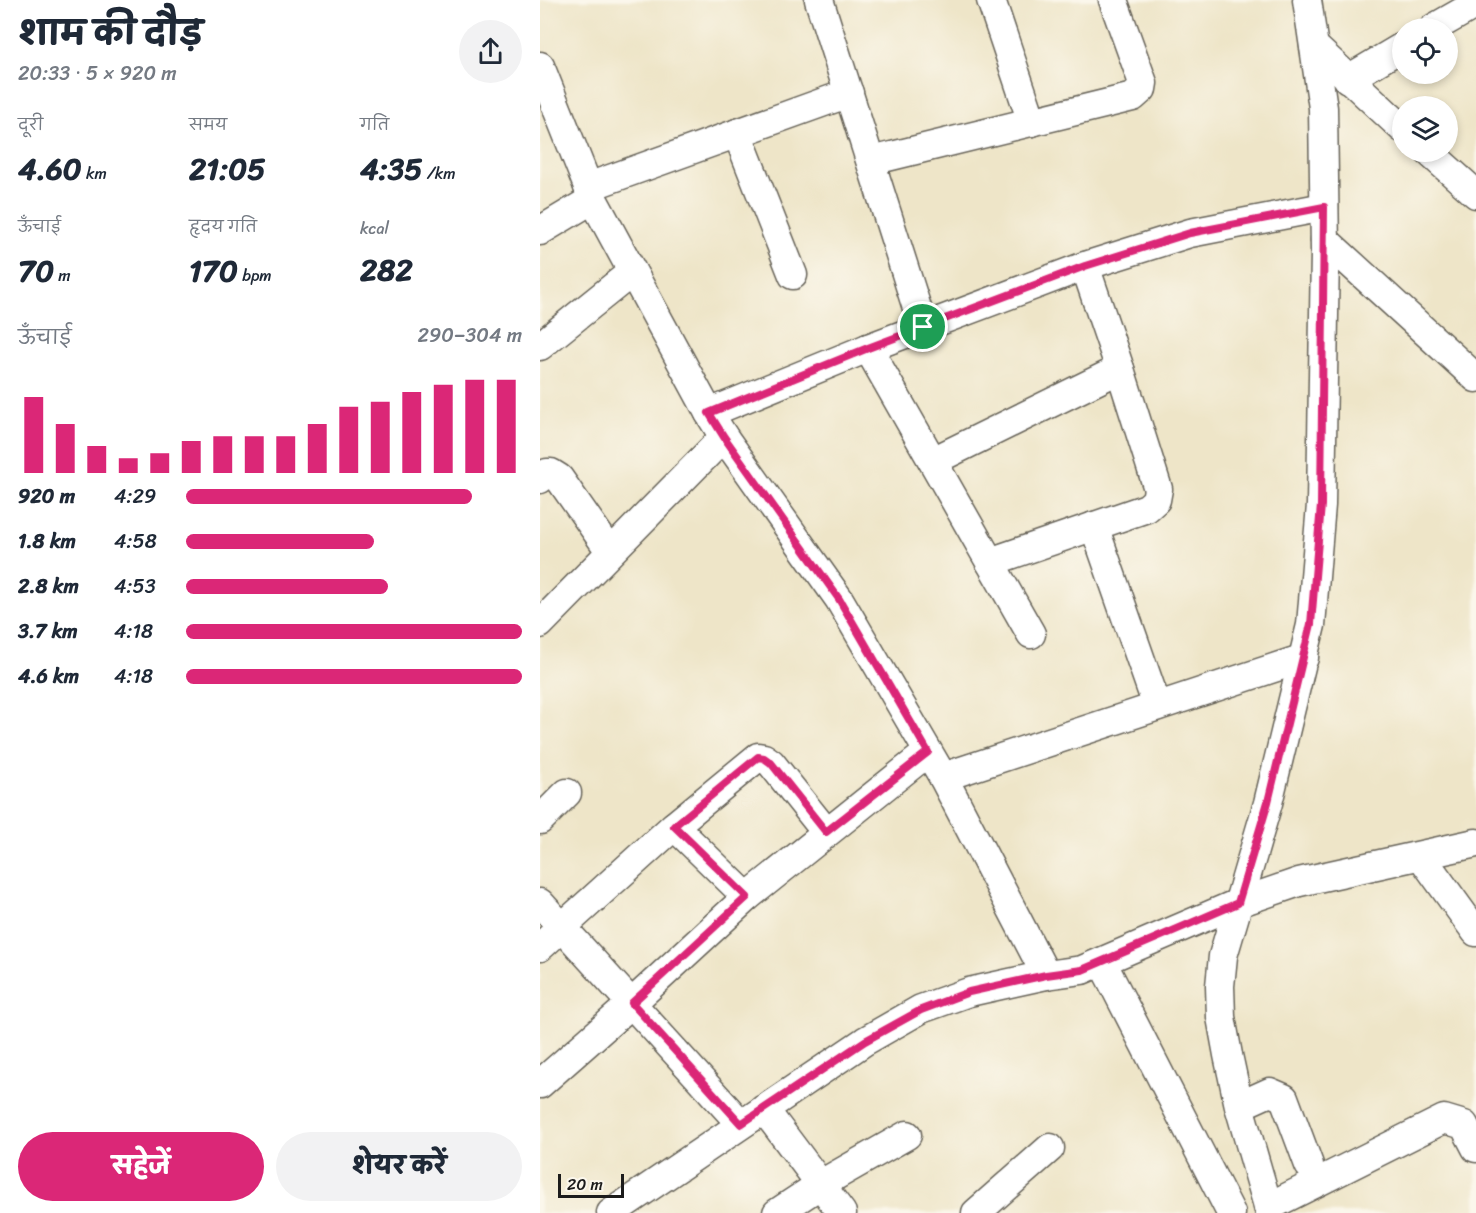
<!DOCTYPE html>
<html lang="hi">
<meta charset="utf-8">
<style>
body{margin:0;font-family:Sriracha,"Playpen Sans Deva",sans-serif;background:#f2f2f3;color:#1f2937;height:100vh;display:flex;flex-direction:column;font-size:22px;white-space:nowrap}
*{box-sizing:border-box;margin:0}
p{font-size:20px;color:#747a83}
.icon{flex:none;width:33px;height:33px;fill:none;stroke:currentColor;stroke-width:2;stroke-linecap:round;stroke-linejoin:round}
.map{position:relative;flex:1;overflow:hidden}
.panel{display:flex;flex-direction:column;background:#fff;width:540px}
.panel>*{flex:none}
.buttons{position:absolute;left:852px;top:18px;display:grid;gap:12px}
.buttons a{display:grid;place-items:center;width:66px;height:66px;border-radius:50%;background:#fff;box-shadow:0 3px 9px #0003;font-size:30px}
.scale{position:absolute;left:18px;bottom:15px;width:66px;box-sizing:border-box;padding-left:6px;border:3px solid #1c1c1c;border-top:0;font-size:16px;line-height:21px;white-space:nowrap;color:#1c1c1c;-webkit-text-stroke:4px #fbf7ec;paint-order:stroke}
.pin{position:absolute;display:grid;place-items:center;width:51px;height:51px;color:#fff;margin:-26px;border:3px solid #fff;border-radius:50%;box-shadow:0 2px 6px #0007}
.round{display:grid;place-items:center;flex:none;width:63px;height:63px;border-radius:32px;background:#f2f2f3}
.summary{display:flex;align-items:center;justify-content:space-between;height:102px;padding:0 18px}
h1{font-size:33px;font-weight:800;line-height:45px}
.metrics{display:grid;grid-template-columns:repeat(3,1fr);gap:9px;height:102px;padding:6px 18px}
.metrics div{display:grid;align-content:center}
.metrics b{font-size:30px;font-weight:800}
.metrics small{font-size:16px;font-weight:400}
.metrics p{font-size:16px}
.chart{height:168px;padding:12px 18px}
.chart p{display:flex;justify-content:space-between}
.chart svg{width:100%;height:108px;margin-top:6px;stroke:#db2777;stroke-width:6}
.cta{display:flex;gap:12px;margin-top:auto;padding:12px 18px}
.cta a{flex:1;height:69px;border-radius:36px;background:#db2777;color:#fff;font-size:24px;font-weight:800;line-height:69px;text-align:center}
.cta a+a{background:#f2f2f3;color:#1f2937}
ul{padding:0 18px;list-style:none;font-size:20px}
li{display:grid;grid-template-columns:96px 72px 1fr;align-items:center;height:45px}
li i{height:15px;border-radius:8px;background:#db2777}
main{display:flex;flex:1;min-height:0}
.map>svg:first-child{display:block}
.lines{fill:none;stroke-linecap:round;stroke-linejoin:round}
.minor-casing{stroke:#666258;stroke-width:31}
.minor{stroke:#fff;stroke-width:28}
.route-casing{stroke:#fff;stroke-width:12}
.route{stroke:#db2777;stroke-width:8}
</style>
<main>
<section class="panel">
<div class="summary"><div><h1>शाम की दौड़</h1><p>20:33 · 5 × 920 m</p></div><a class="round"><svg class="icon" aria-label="share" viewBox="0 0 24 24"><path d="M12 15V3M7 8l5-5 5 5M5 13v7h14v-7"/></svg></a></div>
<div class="metrics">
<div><p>दूरी</p><b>4.60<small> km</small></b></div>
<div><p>समय</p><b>21:05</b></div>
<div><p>गति</p><b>4:35<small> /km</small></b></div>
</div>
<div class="metrics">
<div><p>ऊँचाई</p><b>70<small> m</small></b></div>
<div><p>हृदय गति</p><b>170<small> bpm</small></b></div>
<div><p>kcal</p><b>282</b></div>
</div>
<div class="chart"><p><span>ऊँचाई</span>290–304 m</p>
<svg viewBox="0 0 160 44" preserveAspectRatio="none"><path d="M5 44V13M15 44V24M25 44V33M35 44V38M45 44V36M55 44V31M65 44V29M75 44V29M85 44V29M95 44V24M105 44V17M115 44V15M125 44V11M135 44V8M145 44V6M155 44V6"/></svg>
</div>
<ul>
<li><b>920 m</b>4:29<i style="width:85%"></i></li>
<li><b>1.8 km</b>4:58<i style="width:56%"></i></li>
<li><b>2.8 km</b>4:53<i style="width:60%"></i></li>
<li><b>3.7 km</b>4:18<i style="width:100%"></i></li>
<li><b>4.6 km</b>4:18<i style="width:100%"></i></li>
</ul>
<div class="cta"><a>सहेजें</a><a>शेयर करें</a></div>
</section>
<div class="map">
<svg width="936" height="1213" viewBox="0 0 936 1213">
<rect width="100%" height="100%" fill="#fbf7ec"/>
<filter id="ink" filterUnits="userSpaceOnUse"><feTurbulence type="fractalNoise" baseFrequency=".0167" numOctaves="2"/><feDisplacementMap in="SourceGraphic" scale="12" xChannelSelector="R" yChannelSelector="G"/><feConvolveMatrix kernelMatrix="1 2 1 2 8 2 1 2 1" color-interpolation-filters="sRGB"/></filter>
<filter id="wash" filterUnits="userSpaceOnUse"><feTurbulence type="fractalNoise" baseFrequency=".008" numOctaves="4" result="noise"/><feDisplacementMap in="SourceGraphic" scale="24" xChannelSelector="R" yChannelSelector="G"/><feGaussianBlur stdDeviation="1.35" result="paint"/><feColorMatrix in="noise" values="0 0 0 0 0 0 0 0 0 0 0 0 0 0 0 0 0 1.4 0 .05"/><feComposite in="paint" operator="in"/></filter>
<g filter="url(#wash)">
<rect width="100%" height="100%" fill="#eee5c8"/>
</g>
<g filter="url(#ink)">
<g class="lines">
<defs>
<g id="minor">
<path d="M279 0 383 327"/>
<path d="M451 0 492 122"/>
<path d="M894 28 936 4"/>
<path d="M774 46 862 128"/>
<path d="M0 66 53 199 169 413 184 437 299 599 403 777 506 975"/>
<path d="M808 79 862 47"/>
<path d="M197 133 253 275"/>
<path d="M889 152 936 194"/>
<path d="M331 161 593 97 602 89 603 83 573 0"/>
<path d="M48 187 309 93"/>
<path d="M0 231 53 199"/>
<path d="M785 240 936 378"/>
<path d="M0 346 92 272"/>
<path d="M328 348 491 634"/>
<path d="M169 413 328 348 545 266 650 233 784 207"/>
<path d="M393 461 580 369"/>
<path d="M0 479 7 473H11L19 478 70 551"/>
<path d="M554 526 617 706"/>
<path d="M450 562 607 508 616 500 618 489 580 369 545 266"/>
<path d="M0 624 184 437"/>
<path d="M403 777 764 658"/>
<path d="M0 820 27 793"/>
<path d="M134 826 207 897"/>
<path d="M881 856 936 932"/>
<path d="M0 903 201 1124"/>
<path d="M0 947 134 826 218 757 224 758 231 763 286 832"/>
<path d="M562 962 691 1213"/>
<path d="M0 1084 92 1003 207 897 388 752"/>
<path d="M699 1106 730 1092 744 1098 769 1165"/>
<path d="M224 1109 302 1213"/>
<path d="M728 1207 904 1119 924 1125 936 1148"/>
<path d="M71 1213 325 1041 381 1009 429 992 506 975 542 970 698 903 759 882 936 843"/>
<path d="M237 1213 281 1184 367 1135"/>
<path d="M436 1213 510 1148"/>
<path d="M730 1213 699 1106 688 1055 681 1017 680 986 683 956 728 803 771 625 781 505 785 251 783 108 767 0"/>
</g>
</defs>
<use href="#minor" class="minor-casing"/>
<use href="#minor" class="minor"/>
</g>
</g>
<g class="lines" filter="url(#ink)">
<defs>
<path id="route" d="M784 207 781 505 771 624 728 802 698 903 542 970 506 975 429 992 381 1010 325 1041 201 1124 92 1003 207 897 134 826 218 757 224 758 231 763 286 832 388 752 299 599 184 437 169 413 328 348 545 266 650 233Z"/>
</defs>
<use href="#route" class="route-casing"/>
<use href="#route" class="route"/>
</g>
</svg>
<div class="buttons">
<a><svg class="icon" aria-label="locate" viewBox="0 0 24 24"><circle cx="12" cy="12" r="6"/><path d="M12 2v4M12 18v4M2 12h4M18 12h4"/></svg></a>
<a><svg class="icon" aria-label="layers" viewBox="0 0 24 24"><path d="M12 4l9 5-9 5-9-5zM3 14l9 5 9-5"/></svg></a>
</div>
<div class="scale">20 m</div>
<div class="pin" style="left:383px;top:327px;background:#1e9e55"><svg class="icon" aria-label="arrive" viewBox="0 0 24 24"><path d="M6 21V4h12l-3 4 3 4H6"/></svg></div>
</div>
</main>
